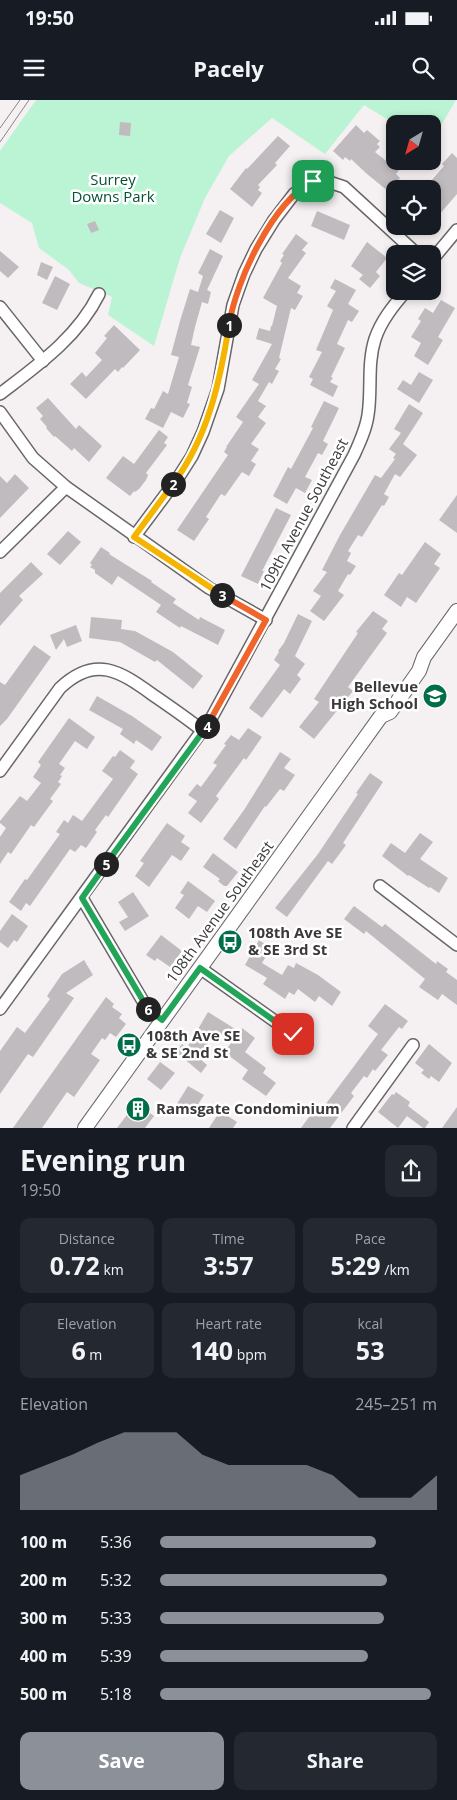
<!DOCTYPE html>
<meta charset="utf-8">
<style>
body{margin:0;font-family:"Open Sans",sans-serif;background:#242831;color:#f1f3f6;height:100vh;display:flex;flex-direction:column;font-size:19px;white-space:nowrap}
*{box-sizing:border-box;margin:0}
p{font-size:16px;color:#9ea1a6}
.icon{flex:none;width:28px;height:28px;fill:none;stroke:currentColor;stroke-width:2;stroke-linecap:round;stroke-linejoin:round}
.map{position:relative;height:1028px;overflow:hidden}
.panel{display:flex;flex-direction:column;background:#171b24;flex:1}
.panel>*{flex:none}
.needle{width:32px;rotate:217deg}
.fabs{position:absolute;left:386px;top:15px;display:grid;gap:10px}
.fabs a{display:grid;place-items:center;width:55px;height:55px;border-radius:10px;background:#171b24;box-shadow:0 2px 8px #0003;font-size:25px}
.pin{position:absolute;display:grid;place-items:center;width:42px;height:42px;color:#fff;margin:-21px;border-radius:10px;box-shadow:0 2px 8px #0006}
.km{position:absolute;width:25px;height:25px;margin:-12px;border-radius:50%;background:#222;color:#fff;font-size:14px;line-height:25px;text-align:center}
.round{display:grid;place-items:center;flex:none;width:52px;height:52px;border-radius:10px;background:#242831}
.overview{display:flex;align-items:center;justify-content:space-between;height:85px;padding:0 20px}
h1{font-size:28px;font-weight:700;line-height:38px}
.figures{display:grid;grid-template-columns:repeat(3,1fr);gap:8px;height:85px;padding:5px 20px}
.figures div{display:grid;align-content:center;border-radius:10px;background:#242831;text-align:center}
.figures b{font-size:25px;font-weight:700}
.figures small{font-size:14px;font-weight:400}
.figures p{font-size:14px}
.chart{height:140px;padding:10px 20px}
.chart p{display:flex;justify-content:space-between}
.chart svg{width:100%;height:90px;margin-top:5px;fill:#8c9099;opacity:.7}
.button{display:flex;gap:10px;margin-top:auto;padding:10px 20px}
.button a{flex:1;height:58px;border-radius:10px;background:#8c9099;color:#fff;font-size:20px;font-weight:700;line-height:58px;text-align:center}
.button a+a{background:#242831;color:#f1f3f6}
ul{padding:0 20px;list-style:none;font-size:16px}
li{display:grid;grid-template-columns:80px 60px 1fr;align-items:center;height:38px}
li i{height:12px;border-radius:6px;background:#8c9099}
.status{display:flex;justify-content:space-between;align-items:center;height:35px;padding:0 25px;background:#171b24;direction:ltr}
.status svg{height:14px;fill:currentColor}
header{display:flex;justify-content:space-between;align-items:center;height:65px;padding:0 20px;background:#171b24;font-size:22px;font-weight:700}
.map>svg:first-child{display:block}
.green{fill:#baf4d4}
.building{fill:#c0bbbe}
.lines{fill:none;stroke-linecap:round;stroke-linejoin:round}
.minor-casing{stroke:#6a6568;stroke-width:14}
.tertiary-casing{stroke:#6a6568;stroke-width:16}
.minor{stroke:#fff;stroke-width:11}
.tertiary{stroke:#fff;stroke-width:14}
.tram{stroke:#888586;stroke-width:1}
.split-1-casing{stroke:#fff;stroke-width:10}
.split-2-casing{stroke:#fff;stroke-width:10}
.split-3-casing{stroke:#fff;stroke-width:10}
.split-4-casing{stroke:#fff;stroke-width:10}
.split-5-casing{stroke:#fff;stroke-width:10}
.split-6-casing{stroke:#fff;stroke-width:10}
.split-7-casing{stroke:#fff;stroke-width:10}
.split-1{stroke:#f0652b;stroke-width:6}
.split-2{stroke:#f5b400;stroke-width:6}
.split-3{stroke:#f5b400;stroke-width:6}
.split-4{stroke:#f0652b;stroke-width:6}
.split-5{stroke:#22a559;stroke-width:6}
.split-6{stroke:#22a559;stroke-width:6}
.split-7{stroke:#22a559;stroke-width:6}
.labels{text-anchor:middle;stroke-width:5;stroke-linejoin:round;paint-order:stroke}
.park-label{font-size:15px;fill:#045234;stroke:#fff}
.street-label{font-size:15px;fill:#3b393a;stroke:#fff}
.poi-label{font-size:15px;font-weight:bold;fill:#3b393a;stroke:#fff;text-anchor:start}
</style>
<div class="status"><b>19:50</b><svg viewBox="0 0 49 12"><path d="M0 12V9h3v3zM5 12V6h3v6zM10 12V3h3v9zM15 12V0h3v12zM26 1h20v11H26zM47 4h2v5h-2z"/></svg></div>
<header><svg class="icon" aria-label="menu" viewBox="0 0 24 24"><path d="M4 6h16M4 12h16M4 18h16"/></svg>Pacely<svg class="icon" aria-label="search" viewBox="0 0 24 24"><circle cx="10" cy="10" r="6"/><path d="M15 15l6 6"/></svg></header>
<div class="map">
<svg width="457" height="1028" viewBox="0 0 457 1028">
<rect width="100%" height="100%" fill="#f5f1f3"/>
<path class="green" d="M36 0H456L433 39 432 24H395L364 5 325 54 272 18 229 56 205 98 180 158 154 246 108 215 112 197 79 183 69 170 39 148 32 123 0 103V51Z"/>
<g class="building">
<path d="M120 22 131 23 130 36 119 35Z"/>
<path d="M356 25 364 33 367 30 380 41 377 44 380 47 375 52 390 64 391 61H406L396 74 400 78 397 82 402 85 399 89H395L394 96 367 74 351 59 350 61 345 57 343 60 333 51Z"/>
<path d="M278 36 290 46 275 63 277 65 258 85 260 87 258 90 262 93 252 107 230 89 246 68 247 69Z"/>
<path d="M452 53 457 58V94L432 123V89H424L444 66 442 64Z"/>
<path d="M220 110 234 118 221 143 206 134Z"/>
<path d="M317 111 350 125 344 140 311 126Z"/>
<path d="M95 121 99 130 91 133 87 124Z"/>
<path d="M296 134 308 143 302 150 306 153 288 178 301 186 297 193 303 196 295 210 291 208 279 258 281 259 275 269 279 271 272 284 269 282 258 301 266 306 258 317 266 323 251 344 259 349 251 361 256 364 249 376 242 372 225 396 221 394 206 417 209 419 194 441 177 430 228 355 224 352 227 347H226L243 322 236 317 259 284 252 280 272 244 256 239 259 228 270 231 271 226H272L277 206 263 198 282 163 280 161 284 155 282 154Z"/>
<path d="M367 142 387 158 376 172 380 176 370 188 359 179 363 175 351 166Z"/>
<path d="M210 149 223 156 207 190 211 192 208 204 202 202 195 227 191 245 200 247 188 285 192 287 187 303 190 304 183 318 171 312 163 328 145 319 151 308 154 309 163 291 168 294 179 257 171 255 180 221 190 189 198 192 203 176 198 173Z"/>
<path d="M0 151 19 167 8 178 0 171Z"/>
<path d="M41 162 53 167 47 180 37 175Z"/>
<path d="M55 176 70 184 57 210 42 203Z"/>
<path d="M335 179 356 190 348 204 359 211 352 222 348 220 337 244 345 248 331 277 333 278 330 282 338 286 333 297 310 285 313 279 309 277 322 252 316 250 333 210 327 206 336 191 330 188Z"/>
<path d="M441 200 455 208 438 237 443 240 428 265 414 256 421 243 411 237 421 221 418 219 425 208 433 213Z"/>
<path d="M114 225 140 250 123 268 122 267 118 272 115 269 86 299 70 284 82 272 86 277 102 260 95 253 107 238 104 236Z"/>
<path d="M419 272 433 280 419 303 397 289 403 280 411 285Z"/>
<path d="M48 298 76 329 79 325 102 346 89 362 74 348 72 351 55 336 54 337 46 328 47 327 40 319 43 316 36 308Z"/>
<path d="M324 301 339 308 323 341 328 344 322 355 318 353 305 377 312 380 305 393 296 388 287 404 273 396 288 367 291 369 313 328 311 327Z"/>
<path d="M409 304 423 313 403 344 417 355 400 377 395 374 384 394 389 397 384 406 382 405 362 437 358 435 348 451 351 453 347 461 356 466 350 475 348 474 338 491 344 495 324 521 310 511 321 496 313 491 327 472 322 470 340 435 375 375 381 378 395 359 393 358 396 354 389 349 401 333 394 329Z"/>
<path d="M159 330 168 337 164 343 167 345 146 373 148 375 146 380 139 389 135 392 134 391 130 396 106 378 123 356 134 364Z"/>
<path d="M15 374 29 388 0 418V376L7 383Z"/>
<path d="M457 395V433L439 420Z"/>
<path d="M276 408 291 415 262 471H264L258 484 241 476Z"/>
<path d="M68 431 81 442 60 465 47 454Z"/>
<path d="M425 442 441 454 434 464 440 468 416 503 407 497 401 507 384 495 399 473 402 475Z"/>
<path d="M101 447 110 453 109 454 152 481 151 482 176 499 173 503 199 520 200 517 225 530 218 545 181 526 180 528 156 512 161 505 118 476 112 485 95 473V470L90 467 92 465 90 463Z"/>
<path d="M31 462 43 474 19 496 23 500 0 526V493Z"/>
<path d="M373 511 388 521 382 529 387 533 348 587 353 591 314 639 299 627 319 602 314 599 358 533 356 532Z"/>
<path d="M298 514 312 521 295 556 305 564 297 575 301 579 290 594 284 589 262 618 249 608 280 565 274 560 279 552 278 551 284 543Z"/>
<path d="M91 517 122 520 121 529 135 531 173 552 203 576 193 589 157 560 155 562 120 542 89 538Z"/>
<path d="M76 525 82 541 67 547 64 539 56 550 50 535Z"/>
<path d="M34 545 51 557 7 619 0 626V582L5 585Z"/>
<path d="M97 596 132 616 162 637 152 651 136 640 134 644 120 634 123 629 89 610Z"/>
<path d="M69 618 95 637 87 649 75 641 59 664 65 668 60 675 62 676 58 682 61 684 50 699 53 701 34 727 31 725 11 754 8 752 0 764V737L6 728 0 723V721L20 696 27 701 41 683 33 677 41 665 38 662Z"/>
<path d="M248 628 262 637 246 660 244 658 216 696 219 699 201 723 188 713 197 701 188 695 197 684 201 687 217 665 213 663 226 645 224 644 231 635 239 640Z"/>
<path d="M120 650 135 661 130 668 138 674 108 717 106 715 95 730 97 732 86 748 81 745 75 752 70 749 30 806 26 803 21 811 9 802 25 779 27 780 60 734 56 732 64 720 68 723 73 715 82 721 113 679 102 671 113 656 115 657Z"/>
<path d="M280 652 291 659 284 668 295 675 284 691 280 689 266 707 265 706 236 749 223 739 244 710Z"/>
<path d="M370 673 383 682 343 743 346 745 332 764 328 761 287 817 275 808 318 754 358 694 356 693Z"/>
<path d="M167 723 185 736 181 742 190 748 181 761 172 755 149 787 135 776 144 763 140 761Z"/>
<path d="M420 733 433 742 420 759 448 778 439 793 430 787 429 788 409 775 408 776 382 756 391 743 405 753Z"/>
<path d="M213 753 238 772 227 786H224L218 781 220 779 203 767Z"/>
<path d="M188 781 215 801 207 812 198 806 189 819 175 808 184 795 180 793Z"/>
<path d="M133 792 149 816 125 831 119 822 128 817 118 802Z"/>
<path d="M354 806 382 827 385 824 436 864 437 861 448 869 446 872 457 880V905L442 894 438 900 419 887 425 879 366 831 364 834 344 819Z"/>
<path d="M12 814 28 826 17 842 14 840 8 848 0 842V831Z"/>
<path d="M161 835 182 851 170 867 157 858 155 861 146 855Z"/>
<path d="M259 840 271 848 262 863 282 875 288 865 294 868 296 863 318 875 341 892 332 906 319 896 315 902 298 889 294 895 289 892 285 899 263 884 267 878 245 865Z"/>
<path d="M84 860 93 875 66 893 74 898 33 957 28 954 0 994V951L17 927 25 933 50 899 47 896 62 874Z"/>
<path d="M106 897 114 904 112 907 122 914 119 918 126 924 116 937 110 933 105 940 102 938 91 954 100 960 74 997 67 992 42 1028H13Z"/>
<path d="M385 904 408 921 402 929 399 927 381 950 388 955 375 971 373 969 367 978 364 976 351 993 354 996 330 1028H301L314 1010 319 1013 378 934 368 926Z"/>
<path d="M208 912 240 932 242 928 255 938 245 952 266 968 263 973 276 983 266 996 242 979 248 970 224 952 232 942 216 930 199 958 207 965 201 973 176 952 182 944 187 948Z"/>
<path d="M429 944 452 963 439 982 431 976 429 979 421 973 424 970 415 963Z"/>
<path d="M160 962 175 973 161 990 147 979Z"/>
<path d="M188 986 204 995 197 1006 194 1005 189 1015 175 1007Z"/>
<path d="M396 992 410 1002 408 1006 429 1022 425 1028H423L407 1016 398 1028 378 1012 392 994 394 995Z"/>
<path d="M136 1003 154 1016 145 1028H117Z"/>
<path d="M457 1007V1028H442Z"/>
<path d="M220 1011 237 1022 233 1028H209Z"/>
</g>
<g class="lines">
<defs>
<g id="minor">
<path d="M432 160 457 130"/>
<path d="M0 207 43 261"/>
<path d="M0 294C38 265 77 238 99 194"/>
<path d="M0 312 33 358 66 387 209 488 266 520"/>
<path d="M134 437 178 378 192 356 203 332 218 289 233 205 244 174 256 149 274 120 294 94 313 81 323 80 344 87 417 154"/>
<path d="M0 452 66 387"/>
<path d="M0 671 60 588C97 553 122 573 156 597 172 608 188 619 203 631"/>
<path d="M380 786 457 845"/>
<path d="M82 798 147 908 162 920"/>
<path d="M200 868 293 934"/>
<path d="M0 909 212 617 354 355C360 342 366 329 368 315 372 290 367 264 375 239 381 221 393 206 406 191"/>
<path d="M353 1028 413 945"/>
</g>
<path id="tertiary" d="M85 1028 381 616 390 612 419 571 424 557 457 511"/>
</defs>
<use href="#minor" class="minor-casing"/>
<use href="#tertiary" class="tertiary-casing"/>
<use href="#minor" class="minor"/>
<use href="#tertiary" class="tertiary"/>
<g class="tram">
<path d="M0 28 20 0"/>
<path d="M0 42 29 0"/>
</g>
</g>
<g class="lines">
<defs>
<path id="split-1" d="M229 225C236 181 272 103 313 81"/>
<path id="split-2" d="M173 384C208 337 220 282 229 225"/>
<path id="split-3" d="M173 384 134 437 222 495"/>
<path id="split-4" d="M207 626 266 520 222 495"/>
<path id="split-5" d="M106 764 207 626"/>
<path id="split-6" d="M106 764 82 798 148 909"/>
<path id="split-7" d="M148 909 162 920 200 868 293 934"/>
</defs>
<use href="#split-1" class="split-1-casing"/>
<use href="#split-2" class="split-2-casing"/>
<use href="#split-3" class="split-3-casing"/>
<use href="#split-4" class="split-4-casing"/>
<use href="#split-5" class="split-5-casing"/>
<use href="#split-6" class="split-6-casing"/>
<use href="#split-7" class="split-7-casing"/>
<use href="#split-1" class="split-1"/>
<use href="#split-2" class="split-2"/>
<use href="#split-3" class="split-3"/>
<use href="#split-4" class="split-4"/>
<use href="#split-5" class="split-5"/>
<use href="#split-6" class="split-6"/>
<use href="#split-7" class="split-7"/>
</g>
<defs>
<symbol id="school-disc" viewBox="-11 -11 22 22"><circle r="9.5" fill="#006f47" stroke="#fff"/><path d="M0-5L7-2L0 1L-7-2ZM-4 1L0 2.5L4 1V4Q0 6-4 4Z" fill="#fff"/></symbol>
<symbol id="bus-disc" viewBox="-11 -11 22 22"><circle r="9.5" fill="#006f47" stroke="#fff"/><path d="M-5-6H5V4H4V6H2V4H-2V6H-4V4H-5ZM-3.5-4V0h7V-4ZM-3.5 1.2v1.5H-2V1.2ZM2 1.2v1.5H3.5V1.2Z" fill="#fff"/></symbol>
<symbol id="building-disc" viewBox="-11 -11 22 22"><circle r="9.5" fill="#006f47" stroke="#fff"/><path d="M-4-6H4V6H1V3H-1V6H-4ZM-2.5-4.3h1.7v1.8h-1.7ZM.8-4.3h1.7v1.8H.8ZM-2.5-1h1.7V.8h-1.7ZM.8-1h1.7V.8H.8Z" fill="#fff"/></symbol>
</defs>
<g fill-rule="evenodd">
<use href="#school-disc" x="421" y="582" width="28" height="28"/>
<use href="#bus-disc" x="216" y="828" width="28" height="28"/>
<use href="#bus-disc" x="115" y="931" width="28" height="28"/>
<use href="#building-disc" x="124" y="995" width="28" height="28"/>
</g>
<g class="labels">
<g class="park-label">
<text x="113" y="85">Surrey<tspan x="113" dy="17">Downs Park</tspan></text>
</g>
<g class="street-label">
<text transform="translate(304 415) rotate(-62)" y="5">109th Avenue Southeast</text>
<text transform="translate(220 812) rotate(-54)" y="5">108th Avenue Southeast</text>
</g>
<g class="poi-label">
<text x="418" y="592" text-anchor="end">Bellevue<tspan x="418" dy="17">High School</tspan></text>
<text x="248" y="838">108th Ave SE<tspan x="248" dy="17">&amp; SE 3rd St</tspan></text>
<text x="146" y="941">108th Ave SE<tspan x="146" dy="17">&amp; SE 2nd St</tspan></text>
<text x="156" y="1014">Ramsgate Condominium</text>
</g>
</g>
</svg>
<div class="fabs">
<a><svg class="needle" viewBox="-14 -14 28 28"><path d="M0-13l5 13h-10z" fill="#e53935"/><path d="M0 13l5-13h-10z" fill="#9ea1a6"/></svg></a>
<a><svg class="icon" aria-label="locate" viewBox="0 0 24 24"><circle cx="12" cy="12" r="6"/><path d="M12 2v4M12 18v4M2 12h4M18 12h4"/></svg></a>
<a><svg class="icon" aria-label="layers" viewBox="0 0 24 24"><path d="M12 4l9 5-9 5-9-5zM3 14l9 5 9-5"/></svg></a>
</div>
<div class="pin" style="left:313px;top:81px;background:#1e9e55"><svg class="icon" aria-label="arrive" viewBox="0 0 24 24"><path d="M6 21V4h12l-3 4 3 4H6"/></svg></div>
<div class="pin" style="left:293px;top:934px;background:#d93025"><svg class="icon" aria-label="check" viewBox="0 0 24 24"><path d="M5 12l5 5 9-10"/></svg></div>
<b class="km" style="left:229px;top:225px">1</b>
<b class="km" style="left:173px;top:384px">2</b>
<b class="km" style="left:222px;top:495px">3</b>
<b class="km" style="left:207px;top:626px">4</b>
<b class="km" style="left:106px;top:764px">5</b>
<b class="km" style="left:148px;top:909px">6</b>
</div>
<section class="panel">
<div class="overview"><div><h1>Evening run</h1><p>19:50</p></div><a class="round"><svg class="icon" aria-label="share" viewBox="0 0 24 24"><path d="M12 15V3M7 8l5-5 5 5M5 13v7h14v-7"/></svg></a></div>
<div class="figures">
<div><p>Distance</p><b>0.72<small> km</small></b></div>
<div><p>Time</p><b>3:57</b></div>
<div><p>Pace</p><b>5:29<small> /km</small></b></div>
</div>
<div class="figures">
<div><p>Elevation</p><b>6<small> m</small></b></div>
<div><p>Heart rate</p><b>140<small> bpm</small></b></div>
<div><p>kcal</p><b>53</b></div>
</div>
<div class="chart"><p><span>Elevation</span>245–251 m</p>
<svg viewBox="0 0 160 44" preserveAspectRatio="none"><path d="M0 44V27L10 22L20 17L30 11L40 6L50 6L60 6L70 17L80 22L90 22L100 22L110 22L120 27L130 38L140 38L150 38L160 27V44z"/></svg>
</div>
<ul>
<li><b>100 m</b>5:36<i style="width:78%"></i></li>
<li><b>200 m</b>5:32<i style="width:82%"></i></li>
<li><b>300 m</b>5:33<i style="width:81%"></i></li>
<li><b>400 m</b>5:39<i style="width:75%"></i></li>
<li><b>500 m</b>5:18<i style="width:98%"></i></li>
</ul>
<div class="button"><a>Save</a><a>Share</a></div>
</section>
